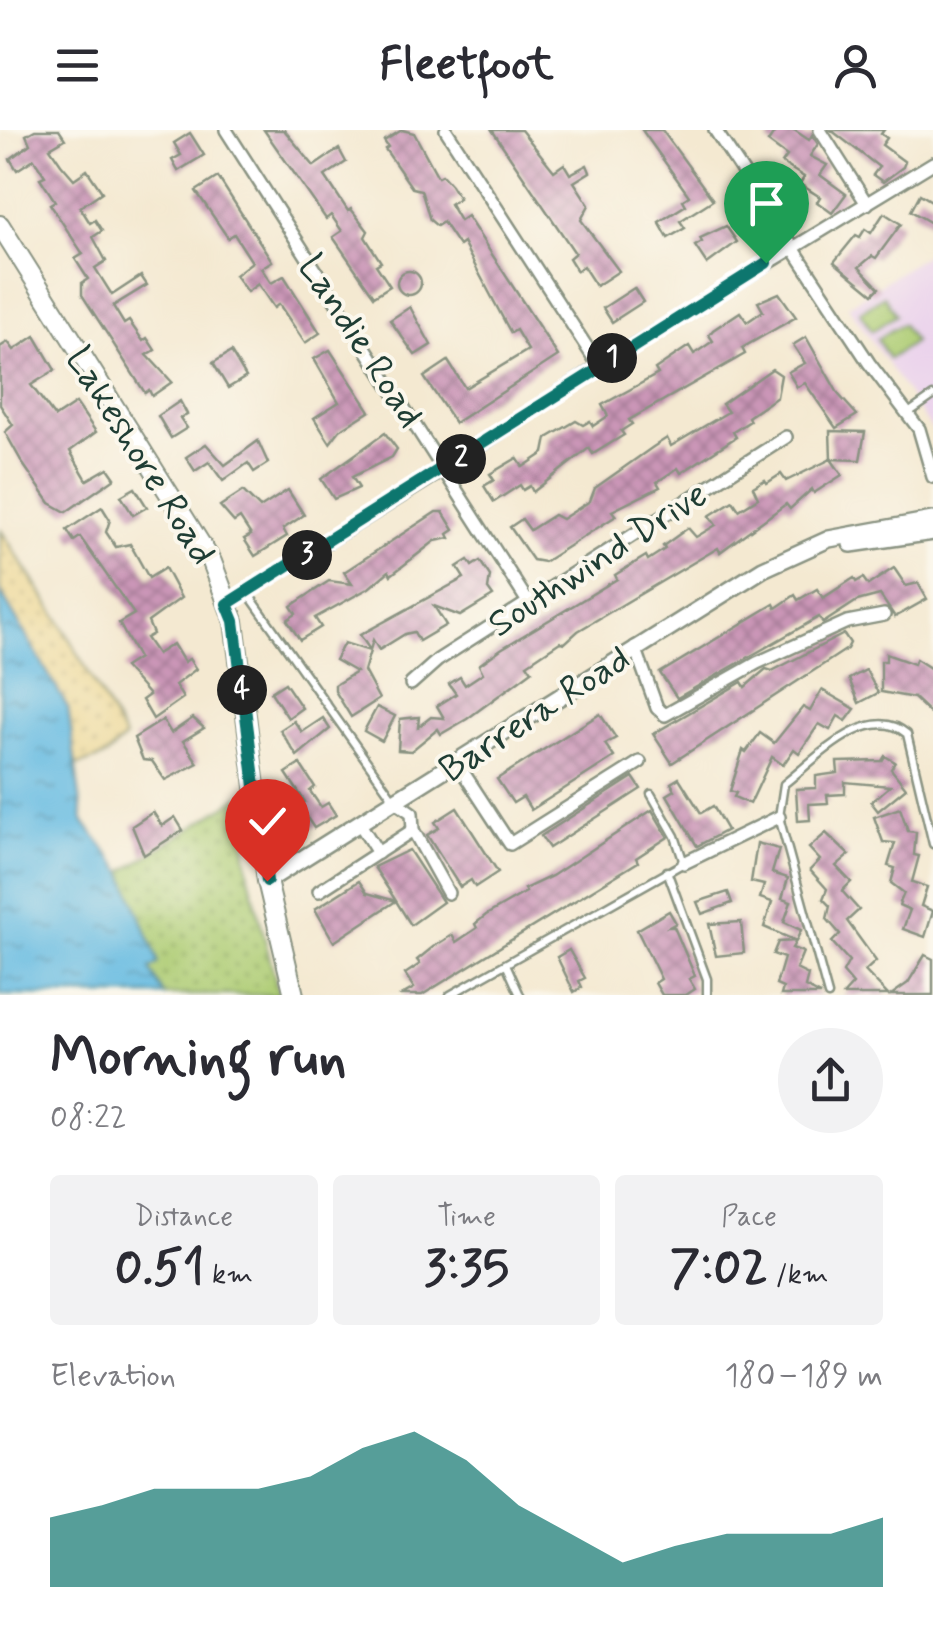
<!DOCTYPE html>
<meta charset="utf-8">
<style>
body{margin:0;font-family:Mynerve,sans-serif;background:#f2f2f3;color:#2b2b33;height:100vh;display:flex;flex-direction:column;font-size:38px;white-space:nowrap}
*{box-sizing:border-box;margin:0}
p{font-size:32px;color:#7c7c81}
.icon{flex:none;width:55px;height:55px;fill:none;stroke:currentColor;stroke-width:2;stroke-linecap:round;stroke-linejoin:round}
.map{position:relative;height:865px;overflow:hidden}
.side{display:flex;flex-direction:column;background:#fff;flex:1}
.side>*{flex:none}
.pin{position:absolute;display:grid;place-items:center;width:85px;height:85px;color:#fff;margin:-102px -42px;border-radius:50% 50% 50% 0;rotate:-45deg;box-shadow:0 0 10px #0007}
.pin .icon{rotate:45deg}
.km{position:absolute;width:50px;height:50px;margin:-25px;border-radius:50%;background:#222;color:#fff;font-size:28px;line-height:50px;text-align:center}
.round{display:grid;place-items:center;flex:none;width:105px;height:105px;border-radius:52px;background:#f2f2f3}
.overview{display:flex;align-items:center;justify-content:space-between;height:170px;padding:0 50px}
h1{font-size:55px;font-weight:700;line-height:75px}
.figures{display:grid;grid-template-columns:repeat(3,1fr);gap:15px;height:170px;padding:10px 50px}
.figures div{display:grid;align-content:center;border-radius:10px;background:#f2f2f3;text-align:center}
.figures b{font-size:50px;font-weight:700}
.figures small{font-size:28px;font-weight:400}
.figures p{font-size:28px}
.chart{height:280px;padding:20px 50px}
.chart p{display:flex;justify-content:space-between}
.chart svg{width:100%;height:180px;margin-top:10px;fill:#0f766e;opacity:.7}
header{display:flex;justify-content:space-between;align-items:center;height:130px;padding:0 50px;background:#fff;font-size:45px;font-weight:700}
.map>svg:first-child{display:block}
.built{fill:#ead1ec}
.grass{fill:#adcc73;stroke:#668454;stroke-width:2.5}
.sand{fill:url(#sand-dots);stroke:#868c69;stroke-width:2.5}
.park{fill:url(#park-dots);stroke:#668454;stroke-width:2.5}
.water{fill:url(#water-ripples);stroke:#427c8a;stroke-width:2.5}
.building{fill:url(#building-cross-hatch)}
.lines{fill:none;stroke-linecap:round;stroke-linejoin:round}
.service-casing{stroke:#8a9382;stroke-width:11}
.minor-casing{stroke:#8a9382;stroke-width:16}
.tertiary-casing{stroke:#8a9382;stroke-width:20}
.secondary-casing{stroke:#8a9382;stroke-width:22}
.service{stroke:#fff;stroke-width:6}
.minor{stroke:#fff;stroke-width:11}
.tertiary{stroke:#fff;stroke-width:15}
.secondary{stroke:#fff;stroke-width:18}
.route-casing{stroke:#fff;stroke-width:20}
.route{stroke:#0f766e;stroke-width:12}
.labels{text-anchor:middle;stroke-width:8;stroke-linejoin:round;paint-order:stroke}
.street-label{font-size:38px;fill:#1f3d34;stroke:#fbf7ec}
</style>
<header><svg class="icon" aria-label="menu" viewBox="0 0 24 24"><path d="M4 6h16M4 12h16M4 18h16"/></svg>Fleetfoot<svg class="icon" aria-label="person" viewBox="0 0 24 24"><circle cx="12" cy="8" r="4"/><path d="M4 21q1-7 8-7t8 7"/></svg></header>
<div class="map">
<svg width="933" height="865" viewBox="0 0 933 865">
<defs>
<pattern id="sand-dots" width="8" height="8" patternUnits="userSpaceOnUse" patternTransform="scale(2.5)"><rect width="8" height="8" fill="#eeda9e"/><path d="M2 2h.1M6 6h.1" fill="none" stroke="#ccbc89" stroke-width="1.8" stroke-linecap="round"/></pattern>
<pattern id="park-dots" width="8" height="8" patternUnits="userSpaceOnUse" patternTransform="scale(2.5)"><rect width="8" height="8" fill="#adcc73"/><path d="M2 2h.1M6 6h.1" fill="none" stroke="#8ca75f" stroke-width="1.8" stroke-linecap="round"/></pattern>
<pattern id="water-ripples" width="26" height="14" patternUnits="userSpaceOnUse" patternTransform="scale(2.5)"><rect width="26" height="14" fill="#64bae1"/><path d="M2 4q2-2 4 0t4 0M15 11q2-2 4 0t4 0" fill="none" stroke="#5298b7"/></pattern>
<pattern id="building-cross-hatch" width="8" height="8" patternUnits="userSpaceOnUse" patternTransform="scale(2.5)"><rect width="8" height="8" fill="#cb96b7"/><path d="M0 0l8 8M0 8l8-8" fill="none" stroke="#a47c96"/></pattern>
</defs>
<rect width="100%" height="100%" fill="#fbf7ec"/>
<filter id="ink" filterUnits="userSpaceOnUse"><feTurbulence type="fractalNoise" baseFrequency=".01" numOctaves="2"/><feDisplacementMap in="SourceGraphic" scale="20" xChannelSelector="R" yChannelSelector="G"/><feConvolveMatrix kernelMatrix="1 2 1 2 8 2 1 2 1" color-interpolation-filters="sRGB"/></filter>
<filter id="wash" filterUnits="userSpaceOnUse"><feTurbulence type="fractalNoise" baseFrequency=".0048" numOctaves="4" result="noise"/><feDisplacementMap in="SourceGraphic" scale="40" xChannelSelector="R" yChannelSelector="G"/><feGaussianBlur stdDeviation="2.25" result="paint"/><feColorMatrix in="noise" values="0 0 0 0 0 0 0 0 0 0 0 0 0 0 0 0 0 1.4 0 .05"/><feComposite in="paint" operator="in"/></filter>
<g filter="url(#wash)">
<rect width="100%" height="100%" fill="#f4e9d1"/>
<path class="built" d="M933 120V301L848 176Z"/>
<g class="grass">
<path d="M884 166 896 185 872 201 860 182Z"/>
<path d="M902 194 914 212 889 229 877 209Z"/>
</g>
<path class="sand" d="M0 399 59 490 125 608 106 626 76 636 68 578 0 461Z"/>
<path class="park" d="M239 667 249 746 279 865H164L150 839 123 742Z"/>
<path class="water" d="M0 461 68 578 83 691 123 742 159 833 150 839 164 865H0Z"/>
<g id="blocks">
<g class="building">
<path d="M35 0H59L65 9 50 18 61 34 74 49 87 40 102 62 80 77 90 93 95 90 102 101 93 107 106 131 95 138 112 165 141 146 147 155 113 176 124 194 129 191 143 211 147 208 155 220 147 225 172 252 152 266 149 260 145 263 82 165V153L88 149 75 129 83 124 50 74 55 71 40 48 45 46 34 29 17 40 10 29 30 14 26 5Z"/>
<path d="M264 0H284L314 36 339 19 346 32 325 46 348 81 351 79 368 101 365 107 381 132 376 135 390 156 374 166 333 107 342 101 331 85 326 89Z"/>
<path d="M402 0 414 3 438 47 442 45 451 55 459 68 450 74 460 91 467 86 558 226 455 293 424 247 448 231 465 258 528 220 516 200 511 203 506 194 463 113 459 116 443 92 437 96 430 90 421 60 412 58 385 19 388 17 384 11Z"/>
<path d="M492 0H521L554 41 564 34 570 44 587 35 590 42 574 52 589 75 581 90 619 141 596 156 583 136 577 141 569 128 575 123Z"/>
<path d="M642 0H662L713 70 680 91 685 98 668 108 659 92 686 75 683 70 689 66Z"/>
<path d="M776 0H794L809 10 812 5 818 14 810 26 827 35 820 45 846 64 832 83 817 72 820 67 800 54 804 47 782 33 787 26 768 12Z"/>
<path d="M831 0H884L881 4 887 8 882 15 905 32 903 37 883 52 873 45 879 37Z"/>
<path d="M190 3 204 25 178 41 172 30 181 25 174 13Z"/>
<path d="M218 47 272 131 261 138 271 153 284 146 320 203 305 213 279 174 274 178 258 154 247 162 235 145 252 132 234 104 228 108 196 61Z"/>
<path d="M920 64 933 72V94L911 81Z"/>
<path d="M884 83 901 94 876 128 872 126 859 137 879 158 873 164 834 132 856 105 860 107 865 99 871 103Z"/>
<path d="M726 96 737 112 707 134 695 116 702 112 700 108Z"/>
<circle cx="409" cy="153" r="12"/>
<path d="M634 158 643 172 612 192 603 178Z"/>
<path d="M779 163 796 187 742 218 745 224 629 290 632 294 621 301 624 305 593 324 589 318 533 362 530 356 523 360 520 355 494 372 484 356 494 350 490 344 517 328 523 337 544 323 547 308 576 291 583 295 590 291 593 296 608 286 602 275 658 244 655 239 689 216 694 224 713 211 709 205 713 200 740 182 747 192 763 181 758 172Z"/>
<path d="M410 177 431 215 415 225 390 190Z"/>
<path d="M35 206 55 240 31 255 55 287 76 273 96 302 70 321 87 350 108 338 115 348 66 382 50 373 23 334 5 302 13 295 0 275V217L8 212 14 220Z"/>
<path d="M806 207 839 265 857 285 836 298 805 253 797 257 788 242 805 233 793 215Z"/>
<path d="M330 220 370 281 340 300 330 313 314 288 339 272 314 229Z"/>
<path d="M231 222 246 247 228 258 213 233Z"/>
<path d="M772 239 781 245 777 267 748 287 750 291 733 302 736 307 681 343 678 338 657 352 660 357 612 381 616 386 544 432 533 430 510 397 522 389 530 400 554 385 562 389 590 371 595 358 653 317 667 308 671 316 728 282 722 274Z"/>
<path d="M180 271 187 284 180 288 187 298 171 308 158 286Z"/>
<path d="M830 301 865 302 860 330 831 329 842 345 814 363 812 359 790 379 786 374 720 422 718 418 578 501 565 513 560 512 527 534 532 541 467 589 441 604 438 599 411 621 398 620 400 589 419 587 418 597 431 587 444 588 437 576 456 564 449 554 460 547 465 555 483 543 479 535 501 519 617 449 615 445 646 426 648 430 665 419 663 416 688 398 696 407 716 395 709 386 733 371 739 380 758 368 753 357 765 350 767 353 781 344 786 351 831 329Z"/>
<path d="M385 303 397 319 392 327 352 347 359 358 334 369 321 349Z"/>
<path d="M258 311 268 333 254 342 248 333 223 351 209 332 195 341 186 327 206 314 225 335Z"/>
<path d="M135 358 147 377 133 385 121 366Z"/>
<path d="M288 360 304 385 283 399 287 406 255 426 244 409 251 405 240 388 234 392 220 376 243 361 260 378Z"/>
<path d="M102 377 110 390 106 402 116 417 130 414 149 448 165 438 181 468 148 492 153 504 146 508 157 524 173 514 184 532 189 529 196 539 175 555 183 568 153 589 142 570 149 565 124 537 138 528 119 493 134 484 80 407 74 411 67 400Z"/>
<path d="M436 382H443L454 400 448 404 450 408 435 411 391 445 389 441 369 458 315 488 321 497 300 510 287 490 296 484 291 476 329 451 352 454 344 442Z"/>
<path d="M468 430 472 436 480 431 490 446 488 459 493 466 460 486 434 476 446 495 419 511 414 502 405 504 379 520 373 510 370 520 360 505 464 448 457 437Z"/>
<path d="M894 438 906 456 918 453 927 469 895 487 880 465 857 471 823 493 819 487 677 568 660 543 774 474 776 478 795 465 798 470 817 459 823 468 854 448 856 452 863 448 868 455Z"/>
<path d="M844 504 850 513 847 519 672 633 653 604 742 552 745 557 766 539 772 541Z"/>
<path d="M344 513 370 521 364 541 379 569 351 587 335 561V555L356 542 335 530Z"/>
<path d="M886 524 914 534 916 529 933 540V586L914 568 881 562V531H886Z"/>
<path d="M866 540 878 563 859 573 849 549Z"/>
<path d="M285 553 302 578 288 588 271 562Z"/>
<path d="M822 560 855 579 846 591 838 586 830 600 819 594 799 623 794 619 783 635 772 627 750 674 734 667 736 663 730 661 743 620 746 622 760 603 774 613 803 577 810 581Z"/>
<path d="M377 577 395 586 382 611 364 601Z"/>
<path d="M600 584 616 608 605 614 614 627 531 680 523 667 513 673 497 649Z"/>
<path d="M193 588 204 598 183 611 198 633 165 650 152 631 143 630 134 608 163 590 171 603Z"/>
<path d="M323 588 330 599 297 626 280 600 294 591 302 602Z"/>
<path d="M885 626 895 632 891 639 906 658 878 681 871 672 890 656 845 652V664L827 665 828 673 809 674 810 690 798 691 796 659 816 658V646L838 643 837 632 882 631Z"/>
<path d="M300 634 315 657 310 661 321 677 328 673 336 685 314 698 299 676 305 672 286 643Z"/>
<path d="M633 647 641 659 549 718 541 706Z"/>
<path d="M679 648 701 683 713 676 727 700 697 716 667 665 675 660 671 653Z"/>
<path d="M457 678 498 742 475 757 471 750 460 757 427 705 439 698 435 692Z"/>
<path d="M900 678 908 701 916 702 914 725 919 726 912 752 927 757 921 776 933 781 925 807 903 799 910 780 899 775 904 763 891 753 895 738 888 736 895 713 883 712 874 687Z"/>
<path d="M652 680 668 707 636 728 638 732 422 865H402L414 858 405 844 420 834 417 830 433 817 452 805 456 812 477 798 475 794 486 785 526 762 524 759 552 746Z"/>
<path d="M153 682 162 696 175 687 183 700 144 725 132 696Z"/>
<path d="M826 703 849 725 836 736 851 752 842 761 859 780 847 791 876 831 865 841 888 865H843L853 854 843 842 849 831 832 812 840 804 827 789 830 776 823 769 827 759 810 740 820 730 809 718Z"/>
<path d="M757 713 779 719 772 743 788 748 782 769 791 772 784 792 801 800 796 811 764 797 772 772 760 768 764 755 751 752Z"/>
<path d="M409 720 443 772 411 795 396 771 334 812 315 779 359 751 367 763 396 771 374 737Z"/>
<path d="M728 762 732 773 702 784 697 772Z"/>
<path d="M669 781 676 793 669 797H674L695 846 689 849 695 859 686 865H662L655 853 661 849 637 800Z"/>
<path d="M741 792 744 823 716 826 709 794Z"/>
<path d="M796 811 792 818 803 822 796 839 808 845 805 857 821 865H781L783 858 776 855 784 828 773 824 778 812Z"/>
<path d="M569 820 585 848 579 851 582 857 574 862 557 827Z"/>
<path d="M925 825 933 829V865H891L908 853Z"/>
</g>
</g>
</g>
<g filter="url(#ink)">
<use href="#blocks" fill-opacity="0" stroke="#8a9382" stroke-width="2.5"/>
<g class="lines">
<defs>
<g id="service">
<path d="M907 284 933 266"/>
<path d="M247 462 395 671"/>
<path d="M667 741 707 849V865"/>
<path d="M506 834 520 865"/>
<path d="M450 865 684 733 675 706 651 664"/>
<path d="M828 865 779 687 784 654C815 630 869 571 907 604L933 714"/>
</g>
<g id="minor">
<path d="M226 0 528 472"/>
<path d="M446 0 599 236"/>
<path d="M715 0 869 233 919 299 933 347"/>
<path d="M820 0 867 74"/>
<path d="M227 474 444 340 599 236 933 33"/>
<path d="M635 517 657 578 665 585 757 533 847 492 884 485"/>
<path d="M411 554 438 530 786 307"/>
<path d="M457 633 510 714 640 632"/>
<path d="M396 672 412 683 413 700 448 763"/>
<path d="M360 694 378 723"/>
<path d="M684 733 779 687"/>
<path d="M319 761 413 700"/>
</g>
<g id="tertiary">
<path d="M851 414 933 402"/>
<path d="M267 751 763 439 829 409 933 390"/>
</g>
<path id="secondary" d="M0 95 212 432 234 491 267 751 294 865"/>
</defs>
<use href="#service" class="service-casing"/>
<use href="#minor" class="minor-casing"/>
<use href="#tertiary" class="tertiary-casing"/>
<use href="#secondary" class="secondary-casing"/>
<use href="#service" class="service"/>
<use href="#minor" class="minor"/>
<use href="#tertiary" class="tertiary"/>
<use href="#secondary" class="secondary"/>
</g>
</g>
<g class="lines" filter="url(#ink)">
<defs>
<path id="route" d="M267 751 234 491 227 474 766 133"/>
</defs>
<use href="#route" class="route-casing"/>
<use href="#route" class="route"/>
</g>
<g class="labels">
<g class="street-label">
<text transform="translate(362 210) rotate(57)" y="13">Landie Road</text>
<text transform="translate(142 325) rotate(58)" y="13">Lakeshore Road</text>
<text transform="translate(597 428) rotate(-33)" y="13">Southwind Drive</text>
<text transform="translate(534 583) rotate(-33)" y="13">Barrera Road</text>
</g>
</g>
</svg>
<div class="pin" style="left:766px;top:133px;background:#1e9e55"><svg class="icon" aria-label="arrive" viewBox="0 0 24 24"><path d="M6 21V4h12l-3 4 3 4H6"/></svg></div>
<div class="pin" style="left:267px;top:751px;background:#d93025"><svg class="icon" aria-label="check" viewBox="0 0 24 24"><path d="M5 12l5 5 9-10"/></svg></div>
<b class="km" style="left:612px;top:228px">1</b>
<b class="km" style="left:461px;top:329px">2</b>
<b class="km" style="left:307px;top:425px">3</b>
<b class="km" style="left:242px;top:560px">4</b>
</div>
<section class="side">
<div class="overview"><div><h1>Morning run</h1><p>08:22</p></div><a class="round"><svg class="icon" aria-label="share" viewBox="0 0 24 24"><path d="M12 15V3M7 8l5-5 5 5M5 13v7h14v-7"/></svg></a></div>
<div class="figures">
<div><p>Distance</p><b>0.51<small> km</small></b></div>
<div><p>Time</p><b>3:35</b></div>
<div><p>Pace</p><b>7:02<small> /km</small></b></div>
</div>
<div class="chart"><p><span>Elevation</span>180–189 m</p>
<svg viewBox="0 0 160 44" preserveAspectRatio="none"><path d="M0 44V27L10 24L20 20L30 20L40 20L50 17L60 10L70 6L80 13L90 24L100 31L110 38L120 34L130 31L140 31L150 31L160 27V44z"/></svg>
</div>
</section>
